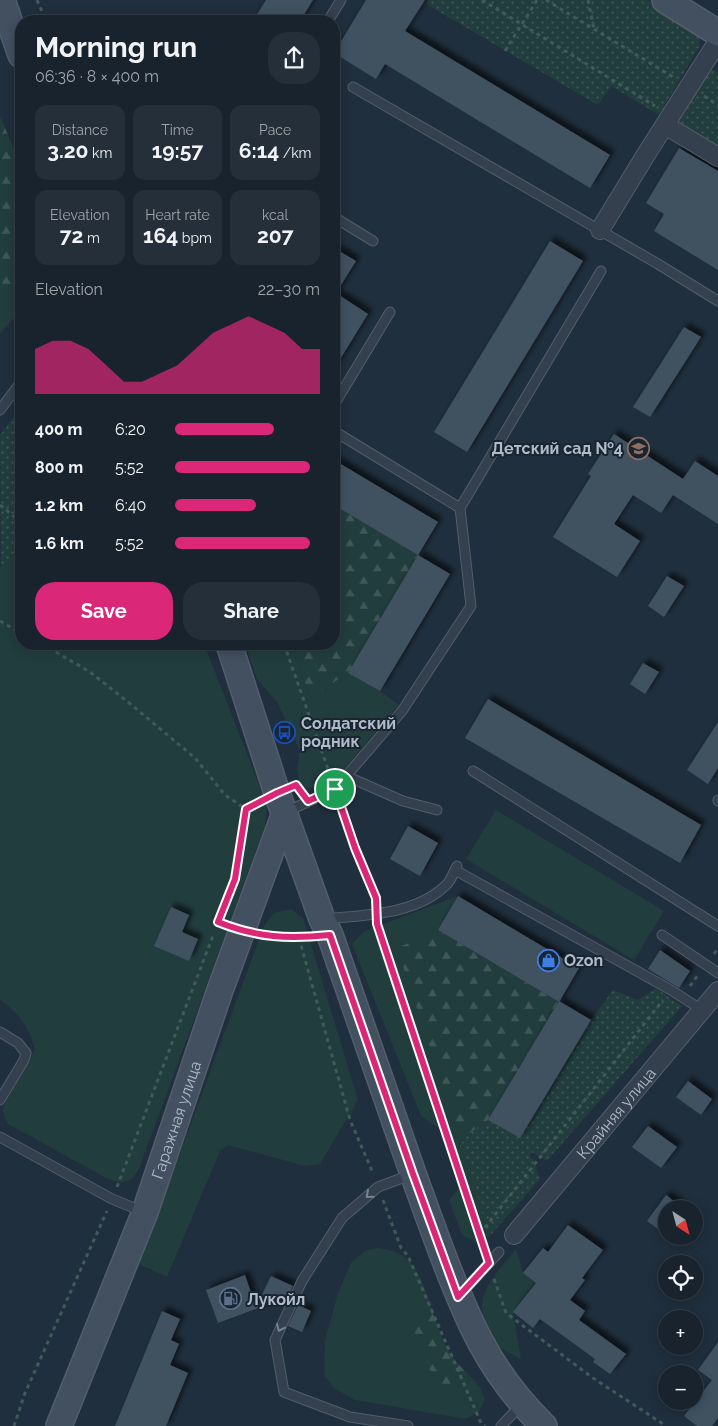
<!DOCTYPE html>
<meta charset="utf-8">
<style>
body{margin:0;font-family:Raleway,sans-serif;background:#252f3a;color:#f1f3f6;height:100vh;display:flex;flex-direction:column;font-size:19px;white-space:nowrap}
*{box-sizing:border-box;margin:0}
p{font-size:16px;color:#9fa4aa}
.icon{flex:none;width:28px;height:28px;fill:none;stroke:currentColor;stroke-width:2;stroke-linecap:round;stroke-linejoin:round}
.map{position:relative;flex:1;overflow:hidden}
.details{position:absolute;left:15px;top:15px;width:325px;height:635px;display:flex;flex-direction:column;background:#18232e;border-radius:20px;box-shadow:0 2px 12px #0003,0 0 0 1px #36404a}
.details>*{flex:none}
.needle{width:32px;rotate:144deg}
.fabs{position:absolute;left:658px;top:1200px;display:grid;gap:10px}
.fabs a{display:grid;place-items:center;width:45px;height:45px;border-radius:50%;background:#18232e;box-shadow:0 2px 12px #0003,0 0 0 1px #36404a;font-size:25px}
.pin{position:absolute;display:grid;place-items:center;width:42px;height:42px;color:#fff;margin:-21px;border:2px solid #fff;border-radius:50%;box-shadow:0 1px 5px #0007}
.round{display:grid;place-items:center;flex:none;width:52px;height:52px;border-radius:20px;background:#252f3a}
.overview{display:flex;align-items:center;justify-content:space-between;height:85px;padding:0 20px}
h1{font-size:28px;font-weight:700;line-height:38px}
.metrics{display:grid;grid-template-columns:repeat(3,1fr);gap:8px;height:85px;padding:5px 20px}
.metrics div{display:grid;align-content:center;border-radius:12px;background:#252f3a;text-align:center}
.metrics b{font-size:21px;font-weight:700}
.metrics small{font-size:14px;font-weight:400}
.metrics p{font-size:14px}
.chart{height:140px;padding:10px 20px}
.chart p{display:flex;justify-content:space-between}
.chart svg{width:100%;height:90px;margin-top:5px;fill:#db2777;opacity:.7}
.cta{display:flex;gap:10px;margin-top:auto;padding:10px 20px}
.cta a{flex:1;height:58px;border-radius:20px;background:#db2777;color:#fff;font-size:20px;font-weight:700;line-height:58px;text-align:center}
.cta a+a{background:#252f3a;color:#f1f3f6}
ul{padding:0 20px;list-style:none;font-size:16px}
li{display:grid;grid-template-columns:80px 60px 1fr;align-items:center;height:38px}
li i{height:12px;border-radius:6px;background:#db2777}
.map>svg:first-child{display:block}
.grass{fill:#223d3e}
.forest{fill:url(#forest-firs)}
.park{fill:url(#park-dots)}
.building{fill:#415161;filter:url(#shadow)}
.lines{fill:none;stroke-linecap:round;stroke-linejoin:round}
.lane-casing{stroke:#525e6a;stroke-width:11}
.street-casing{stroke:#525e6a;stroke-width:20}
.secondary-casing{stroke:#525e6a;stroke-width:28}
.path{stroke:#405a5a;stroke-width:3;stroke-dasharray:4 4;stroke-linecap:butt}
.lane{stroke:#34404d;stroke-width:9}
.street{stroke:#34404d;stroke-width:18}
.secondary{stroke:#425060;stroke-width:25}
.oneway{stroke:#788491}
.route-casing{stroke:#fff;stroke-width:10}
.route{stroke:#db2777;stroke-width:6}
.labels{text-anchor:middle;stroke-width:4;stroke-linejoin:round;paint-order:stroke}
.poi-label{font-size:16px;font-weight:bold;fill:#afbbc8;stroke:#192531;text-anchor:start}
.street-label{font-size:16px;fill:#afbbc8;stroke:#192531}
</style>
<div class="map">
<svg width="718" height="1426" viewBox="0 0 718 1426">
<defs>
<pattern id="forest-firs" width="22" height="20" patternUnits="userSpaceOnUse" patternTransform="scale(1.25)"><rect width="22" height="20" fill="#223d3e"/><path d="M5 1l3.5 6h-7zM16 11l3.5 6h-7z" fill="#405758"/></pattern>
<pattern id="park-dots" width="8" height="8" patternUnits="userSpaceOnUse" patternTransform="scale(1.25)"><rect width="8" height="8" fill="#223d3e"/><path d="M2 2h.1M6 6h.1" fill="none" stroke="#405758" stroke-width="1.8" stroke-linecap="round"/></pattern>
<filter id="shadow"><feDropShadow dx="4.5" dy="-4.5" stdDeviation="2.5" flood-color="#0009"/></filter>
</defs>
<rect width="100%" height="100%" fill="#202f3d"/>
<g class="grass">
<path d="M0 294 21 310 0 334Z"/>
<path d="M21 548V644H204L267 805 265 826 139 1169 132 1179 121 1183 108 1179 8 1124 4 1116 3 1107 35 1049C28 1024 19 1015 0 999V567H1Z"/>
<path d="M245 644H291L310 698 348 673 380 691 399 705 338 776C324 787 318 790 300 787L297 770 300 751 277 702 257 679Z"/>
<path d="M496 810 664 911 634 960 466 859Z"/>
<path d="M458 896 438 930 397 948C431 1044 464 1139 489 1237L478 1243 462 1235 449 1200 461 1186 446 1133 421 1116 352 944 365 931Z"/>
<path d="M291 909 303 918 358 1100 320 1164 305 1166 228 1145 220 1151 167 1277 139 1264 264 926 274 913Z"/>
<path d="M378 1248C418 1253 420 1278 433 1311L404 1325 444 1394 472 1378 480 1387 485 1400 479 1411 466 1419 355 1400 334 1388 324 1374 325 1341 338 1293 351 1263 365 1251Z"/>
<path d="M516 1249 523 1273 535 1283 513 1313 521 1359C511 1354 498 1348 492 1339 485 1327 479 1307 484 1294 491 1277 505 1263 516 1249Z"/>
</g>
<g class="forest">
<path d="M0 116 21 166V310L0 294Z"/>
<path d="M334 505 418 555 348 673 310 698 291 644H334Z"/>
<path d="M438 930 559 1002 488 1120 461 1140 397 948Z"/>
<path d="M433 1311C443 1344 447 1354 472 1378L444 1394 404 1325Z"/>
</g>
<g class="park">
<path d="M428 0H648L692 26 700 37 699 47 659 115 611 86 598 105 426 4Z"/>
<path d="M708 67 718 72V149L674 121Z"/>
<path d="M21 407V548L1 568 0 435Z"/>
<path d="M656 988 682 1006 547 1161 532 1152 529 1155 534 1162 540 1179 489 1237 461 1140 488 1120 520 1138 591 1020 613 990 638 1000Z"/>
</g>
<g class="building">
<path d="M266 0H313L300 21H253Z"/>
<path d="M366 0H425L405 31 610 155 590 188 385 64 376 79 334 53Z"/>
<path d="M679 148 718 171V270L654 231 664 214 646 203Z"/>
<path d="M550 241 583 261 467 452 434 432Z"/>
<path d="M334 248 356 261 336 293 368 314 334 369Z"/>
<path d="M684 327 701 337 650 417 633 407Z"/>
<path d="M614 434 683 479 695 461 718 476V524L673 495 661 513 633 495 614 524 640 541 617 577 553 537 591 476 588 474Z"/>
<path d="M334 460 438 522 418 555 450 574 380 691 348 673 418 555 334 505Z"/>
<path d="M667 576 684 586 664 617 648 606Z"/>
<path d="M643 663 659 672 645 694 630 684Z"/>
<path d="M488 699 701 825 680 863 465 738Z"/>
<path d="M718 722V768L708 784 687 770Z"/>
<path d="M408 826 438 843 420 876 390 859Z"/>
<path d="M458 896 579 968 559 1002 438 930Z"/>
<path d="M171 907 189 915 182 932 198 939 189 961 154 946Z"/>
<path d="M660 950 690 971 679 988 648 969Z"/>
<path d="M559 1001 591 1020 520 1138 488 1120Z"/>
<path d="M688 1081 712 1099 701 1115 676 1097Z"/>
<path d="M648 1126 677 1147 661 1168 632 1147Z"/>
<path d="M666 1195 684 1209H666V1235L647 1221Z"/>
<path d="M568 1225 603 1250 582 1278 585 1280 570 1300 585 1311 579 1320 626 1354 610 1374 593 1362 595 1359 540 1319 533 1328 513 1312 536 1283 523 1273 543 1248 548 1252Z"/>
<path d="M245 1275 256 1307 271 1276 293 1286 288 1297 218 1323 206 1290Z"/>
<path d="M298 1305 311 1311 302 1332 288 1326Z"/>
<path d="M162 1311 180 1319 171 1340 179 1344 170 1365 188 1373 166 1426H115Z"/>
<path d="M718 1342V1418L712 1426H697L684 1416 712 1380 698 1370Z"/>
</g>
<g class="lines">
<defs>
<g id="lane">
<path d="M328 21 341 0"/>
<path d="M353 87 658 264 718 301"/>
<path d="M334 217 373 241"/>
<path d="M334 405 390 312"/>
<path d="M0 410 21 382"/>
<path d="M460 508 601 271"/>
<path d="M473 771 718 926"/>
<path d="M346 776 403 801 437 810"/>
<path d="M718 800V801"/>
<path d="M286 812 335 789 402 711 471 606 460 508 334 431"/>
<path d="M455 870 671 990 702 1010"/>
<path d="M324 919C365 915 418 915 448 883 452 878 454 871 457 866"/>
<path d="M662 935 718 973"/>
<path d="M0 1032 18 1043 26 1053 24 1060 0 1100"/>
<path d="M0 1137 112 1199 144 1212"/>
<path d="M460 1295 499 1252"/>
<path d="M408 1426 350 1417 284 1392 275 1340 302 1281 342 1218 378 1187 413 1174"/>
<path d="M501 1426 521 1405"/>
</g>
<g id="street">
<path d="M665 125 718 157"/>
<path d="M600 230 645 156 718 41"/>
<path id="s1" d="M514 1235 718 991"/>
</g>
<g id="secondary">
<path d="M2 0 21 55"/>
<path d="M665 0 718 33"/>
<path d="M229 644 277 793 322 919 330 935C354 1003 378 1071 401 1139 413 1174 426 1210 439 1245 466 1317 488 1372 544 1426"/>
<path id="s2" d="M59 1426 145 1212 219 993 285 813"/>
</g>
</defs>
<use href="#lane" class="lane-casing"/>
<use href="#street" class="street-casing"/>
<use href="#secondary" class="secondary-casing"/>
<g class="path">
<path d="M37 0 46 21"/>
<path d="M482 0 655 106"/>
<path d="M546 0 673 77"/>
<path d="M588 0 594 29"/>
<path d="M505 51 537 0"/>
<path d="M704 96 718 105"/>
<path d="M0 505 21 522"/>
<path d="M0 621 21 633"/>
<path d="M42 644 90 672 128 702 195 758 225 795 246 809"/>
<path d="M284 644 329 772"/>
<path d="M339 802 355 848 376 899"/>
<path d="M235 879 246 809 258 803"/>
<path d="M378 927 484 1246"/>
<path d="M264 935 300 938"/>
<path d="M299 938 350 1120 373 1173"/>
<path d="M714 954 718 948"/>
<path d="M690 986 698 975"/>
<path d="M117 1187 214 933"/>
<path d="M383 1200 401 1248 408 1256 481 1423 485 1426"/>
<path d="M480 1234 663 1000"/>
<path d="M494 1279 506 1313 593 1378 666 1426"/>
<path d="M14 1426 25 1393 107 1211"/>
</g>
<use href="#lane" class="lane"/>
<use href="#street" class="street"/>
<use href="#secondary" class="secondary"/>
</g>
<defs><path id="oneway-chevron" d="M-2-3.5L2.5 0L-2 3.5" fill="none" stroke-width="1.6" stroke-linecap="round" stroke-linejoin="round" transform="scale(1.25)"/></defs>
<g class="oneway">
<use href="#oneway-chevron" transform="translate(369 1195) rotate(139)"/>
<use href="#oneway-chevron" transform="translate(280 1328) rotate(115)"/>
</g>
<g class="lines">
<defs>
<path id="route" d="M296 785 308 801 335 789 355 848 376 898 377 924 489 1263 458 1297 413 1174 330 935C288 939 258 938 218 922L235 879 246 809 277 793Z"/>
</defs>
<use href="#route" class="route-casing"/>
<use href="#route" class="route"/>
</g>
<defs>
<symbol id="school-ring" viewBox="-11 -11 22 22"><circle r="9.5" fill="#192531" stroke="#8d6e63" stroke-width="1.5"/><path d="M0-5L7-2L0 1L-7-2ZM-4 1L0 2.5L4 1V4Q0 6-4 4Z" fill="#8d6e63"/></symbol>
<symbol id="bus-ring" viewBox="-11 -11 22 22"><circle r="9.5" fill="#192531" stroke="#1a4fb4" stroke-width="1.5"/><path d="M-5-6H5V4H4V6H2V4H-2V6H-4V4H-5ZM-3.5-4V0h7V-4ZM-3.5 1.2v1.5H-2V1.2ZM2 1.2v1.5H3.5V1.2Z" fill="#1a4fb4"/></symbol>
<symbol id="shop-ring" viewBox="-11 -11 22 22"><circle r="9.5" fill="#192531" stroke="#3f7fe0" stroke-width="1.5"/><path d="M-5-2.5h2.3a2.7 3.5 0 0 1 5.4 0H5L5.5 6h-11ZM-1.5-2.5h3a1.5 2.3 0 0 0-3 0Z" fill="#3f7fe0"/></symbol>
<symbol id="fuel-ring" viewBox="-11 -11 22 22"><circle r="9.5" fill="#192531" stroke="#5c6f8a" stroke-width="1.5"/><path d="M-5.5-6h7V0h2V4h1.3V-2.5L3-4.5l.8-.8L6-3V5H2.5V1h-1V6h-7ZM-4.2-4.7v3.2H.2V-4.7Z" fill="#5c6f8a"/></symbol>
</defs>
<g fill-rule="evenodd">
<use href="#school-ring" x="626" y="436" width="25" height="25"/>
<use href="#bus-ring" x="272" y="720" width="25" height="25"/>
<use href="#shop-ring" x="536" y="948" width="25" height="25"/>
<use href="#fuel-ring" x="218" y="1286" width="25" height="25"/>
</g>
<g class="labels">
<g class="poi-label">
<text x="623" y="454" text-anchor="end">Детский сад №4</text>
<text x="301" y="729">Солдатский<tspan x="301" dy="18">родник</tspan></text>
<text x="564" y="966">Ozon</text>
<text x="247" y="1305">Лукойл</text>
</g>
<g class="street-label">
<text dy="6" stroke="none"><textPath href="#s1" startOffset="159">Крайняя улица</textPath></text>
<text dy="6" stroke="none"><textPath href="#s2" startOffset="328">Гаражная улица</textPath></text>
</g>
</g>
</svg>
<div class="fabs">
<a><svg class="needle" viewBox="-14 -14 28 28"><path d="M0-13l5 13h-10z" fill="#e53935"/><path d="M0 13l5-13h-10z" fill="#9fa4aa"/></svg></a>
<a><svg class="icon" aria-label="locate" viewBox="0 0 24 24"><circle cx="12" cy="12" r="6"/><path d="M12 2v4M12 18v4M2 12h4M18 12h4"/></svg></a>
<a>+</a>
<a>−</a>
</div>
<div class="pin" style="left:335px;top:789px;background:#1e9e55"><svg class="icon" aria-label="arrive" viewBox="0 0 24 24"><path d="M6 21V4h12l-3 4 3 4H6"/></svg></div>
<section class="details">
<div class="overview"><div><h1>Morning run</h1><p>06:36 · 8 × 400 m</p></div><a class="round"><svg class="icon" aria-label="share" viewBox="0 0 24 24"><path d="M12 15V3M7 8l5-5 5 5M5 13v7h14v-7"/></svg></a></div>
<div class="metrics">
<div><p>Distance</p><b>3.20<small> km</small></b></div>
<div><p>Time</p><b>19:57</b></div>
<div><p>Pace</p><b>6:14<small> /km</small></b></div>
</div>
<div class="metrics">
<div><p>Elevation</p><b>72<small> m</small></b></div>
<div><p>Heart rate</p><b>164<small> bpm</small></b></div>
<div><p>kcal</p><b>207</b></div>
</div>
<div class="chart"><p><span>Elevation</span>22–30 m</p>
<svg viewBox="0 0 160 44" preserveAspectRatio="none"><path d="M0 44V22L10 18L20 18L30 22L40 30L50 38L60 38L70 34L80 30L90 22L100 14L110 10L120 6L130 10L140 14L150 22L160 22V44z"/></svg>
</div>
<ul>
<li><b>400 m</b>6:20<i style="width:68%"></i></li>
<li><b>800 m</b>5:52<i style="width:93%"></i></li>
<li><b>1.2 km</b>6:40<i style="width:56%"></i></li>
<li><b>1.6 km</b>5:52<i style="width:93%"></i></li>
</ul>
<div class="cta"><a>Save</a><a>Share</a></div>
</section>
</div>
